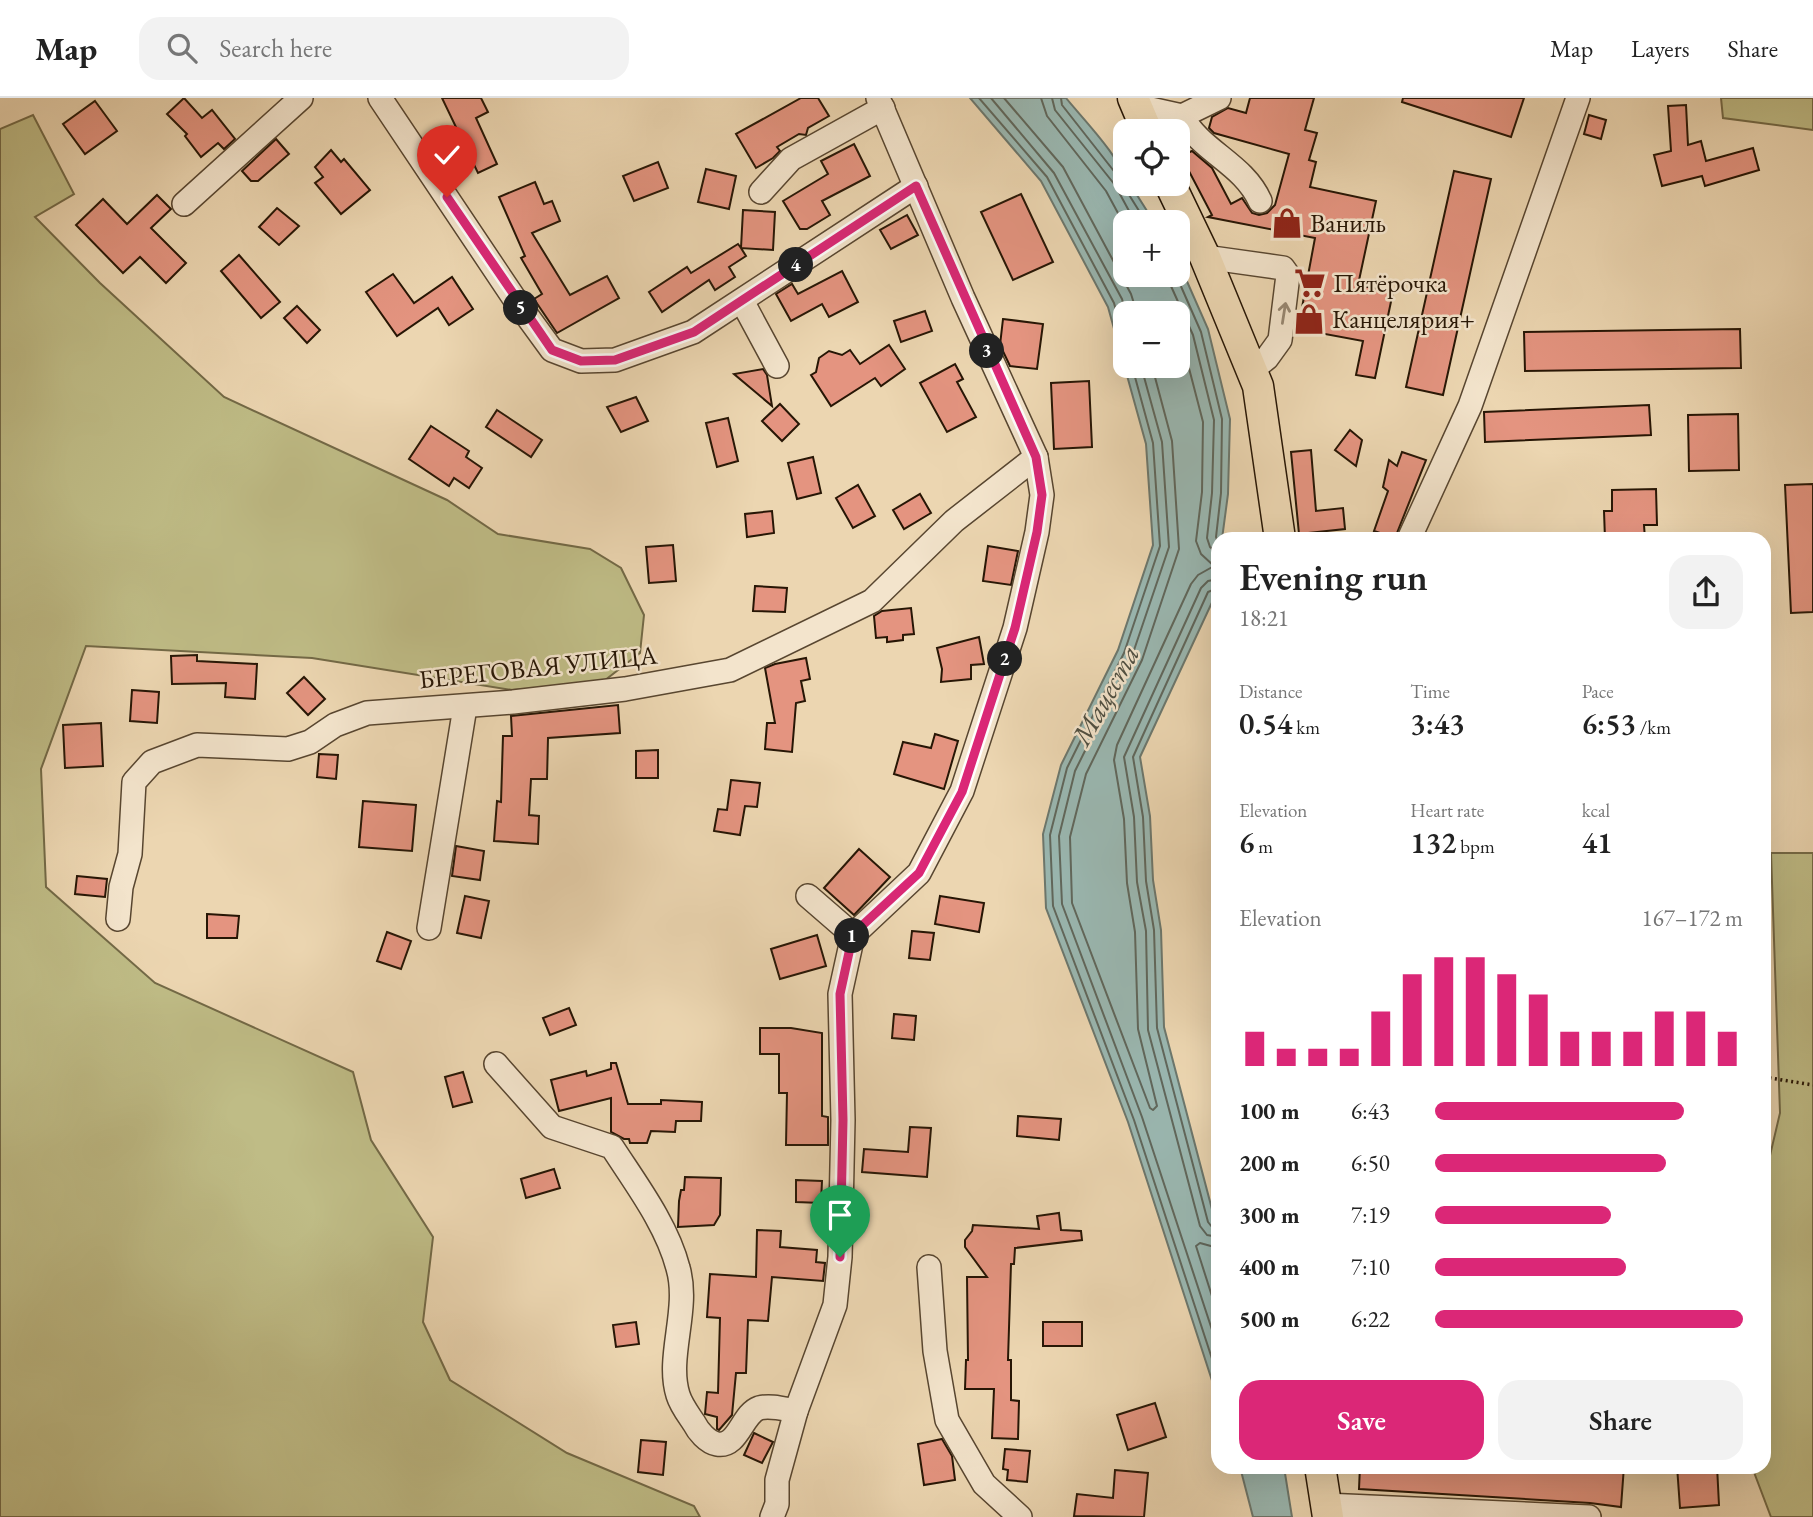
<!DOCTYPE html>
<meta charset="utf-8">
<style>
body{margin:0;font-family:"EB Garamond",serif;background:#f2f2f2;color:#222;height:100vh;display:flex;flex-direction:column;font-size:26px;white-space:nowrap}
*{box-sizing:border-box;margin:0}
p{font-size:23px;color:#767676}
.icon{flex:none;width:38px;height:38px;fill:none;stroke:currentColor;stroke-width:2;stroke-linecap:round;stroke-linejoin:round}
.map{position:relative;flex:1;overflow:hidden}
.panel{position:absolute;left:1211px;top:434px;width:560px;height:942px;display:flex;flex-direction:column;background:#fff;border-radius:21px;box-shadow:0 7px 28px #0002}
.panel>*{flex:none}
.buttons{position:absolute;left:1113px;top:21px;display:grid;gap:14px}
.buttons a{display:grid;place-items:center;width:77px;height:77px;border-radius:14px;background:#fff;box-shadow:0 7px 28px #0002;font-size:35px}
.pin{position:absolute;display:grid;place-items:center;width:60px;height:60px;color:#fff;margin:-72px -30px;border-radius:50% 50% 50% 0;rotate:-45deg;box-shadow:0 0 7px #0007}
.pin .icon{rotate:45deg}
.km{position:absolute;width:35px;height:35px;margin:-18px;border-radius:50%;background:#222;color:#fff;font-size:19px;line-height:35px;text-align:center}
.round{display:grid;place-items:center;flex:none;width:74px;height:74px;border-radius:21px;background:#f2f2f2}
.summary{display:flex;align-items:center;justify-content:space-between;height:119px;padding:0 28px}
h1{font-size:38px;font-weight:600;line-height:52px}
.metrics{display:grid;grid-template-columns:repeat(3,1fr);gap:10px;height:119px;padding:7px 28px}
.metrics div{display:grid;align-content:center}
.metrics b{font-size:30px;font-weight:600}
.metrics small{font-size:19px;font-weight:400}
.metrics p{font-size:19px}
.chart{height:196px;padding:14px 28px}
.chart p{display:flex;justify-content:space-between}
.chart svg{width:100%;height:126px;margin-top:7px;stroke:#db2777;stroke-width:6}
.primary-button{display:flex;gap:14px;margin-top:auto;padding:14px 28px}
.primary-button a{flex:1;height:80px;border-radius:21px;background:#db2777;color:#fff;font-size:28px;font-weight:600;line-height:80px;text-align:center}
.primary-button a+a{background:#f2f2f2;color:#222}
ul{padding:0 28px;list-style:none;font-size:23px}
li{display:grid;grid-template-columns:112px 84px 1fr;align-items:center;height:52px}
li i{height:18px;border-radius:9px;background:#db2777}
header{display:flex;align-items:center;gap:42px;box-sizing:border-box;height:98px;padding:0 35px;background:#fff;border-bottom:2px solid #e0e0e0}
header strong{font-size:33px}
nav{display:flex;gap:38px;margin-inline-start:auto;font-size:24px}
.search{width:490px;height:63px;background:#f2f2f2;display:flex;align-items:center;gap:18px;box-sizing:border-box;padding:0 24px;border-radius:21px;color:#767676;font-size:26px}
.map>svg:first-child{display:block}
.green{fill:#bfbc86;stroke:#736946;stroke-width:2}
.water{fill:#9ab8b2;stroke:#6c776d;stroke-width:2;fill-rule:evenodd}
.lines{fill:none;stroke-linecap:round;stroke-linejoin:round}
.shore{stroke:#60675c;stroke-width:2}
.building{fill:#e49480;stroke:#271605;stroke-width:2}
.minor-casing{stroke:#584630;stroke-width:26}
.major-casing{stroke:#271605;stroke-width:33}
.path{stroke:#271605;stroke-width:3.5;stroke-dasharray:2 3.5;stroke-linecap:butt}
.minor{stroke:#f3e4cc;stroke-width:23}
.major{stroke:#ecd6b1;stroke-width:30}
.oneway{stroke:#978772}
.route-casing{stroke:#fff;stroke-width:14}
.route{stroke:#db2777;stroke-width:9}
.labels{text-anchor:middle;stroke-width:5;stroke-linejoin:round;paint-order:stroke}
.poi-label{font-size:26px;fill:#271605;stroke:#f3e4cc;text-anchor:start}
.street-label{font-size:26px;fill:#271605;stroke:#f3e4cc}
.water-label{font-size:28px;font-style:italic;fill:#4f4f42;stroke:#f3e4cc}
</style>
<header>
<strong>Map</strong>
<div class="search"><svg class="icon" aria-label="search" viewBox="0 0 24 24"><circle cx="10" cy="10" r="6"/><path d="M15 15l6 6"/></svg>Search here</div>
<nav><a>Map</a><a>Layers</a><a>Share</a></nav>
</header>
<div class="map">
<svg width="1813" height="1419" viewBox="0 0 1813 1419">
<rect width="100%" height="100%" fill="#ecd6b1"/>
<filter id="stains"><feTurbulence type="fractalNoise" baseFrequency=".00286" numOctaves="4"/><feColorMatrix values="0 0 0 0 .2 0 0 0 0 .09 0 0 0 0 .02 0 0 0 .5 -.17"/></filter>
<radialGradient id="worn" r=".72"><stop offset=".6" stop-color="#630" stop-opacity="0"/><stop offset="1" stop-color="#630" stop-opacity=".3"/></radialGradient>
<g class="green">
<path d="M1721 0H1813V32L1723 20Z"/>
<path d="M33 17 74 96 35 119 100 185 224 299 447 402 498 436 590 451 621 470 644 517 640 555 600 586 512 592 312 560 86 548 41 671 46 789 155 885 353 974 371 1042 433 1139 423 1224 450 1282 567 1355 694 1408 700 1419H0V31Z"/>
<path d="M1771 755H1813V1419H1771L1752 1369 1764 1368V1083L1780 1015Z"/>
</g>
<g class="water">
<path d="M970 0H1066C1081 19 1125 63 1125 86H1130L1154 124H1125V177H1178V163L1208 231 1230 321 1228 396 1222 441H1218L1215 498 1140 659 1150 718 1153 782 1161 832 1164 929 1218 1134V1301L1128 1024 1046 810 1043 736 1061 667 1118 552 1153 447 1146 346 1108 209 1041 83ZM1125 215H1178V268H1125Z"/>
<path d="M1240 1369H1284L1292 1419H1253Z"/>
</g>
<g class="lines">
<g class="shore">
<path d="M979 0 1047 79 1114 205 1125 245"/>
<path d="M991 0 1054 75 1122 201 1126 215"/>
<path d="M1004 0 1063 69 1131 196 1137 215"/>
<path d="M1041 0 1047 18 1106 93 1125 128"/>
<path d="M1052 0 1055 12 1115 87 1135 124"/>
<path d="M1061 0 1062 7 1117 77 1125 82 1126 92 1146 124"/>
<path d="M1166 177 1193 237 1214 322 1212 395 1207 440 1210 449 1218 456"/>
<path d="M1176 177 1201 234 1222 321 1221 395 1216 439 1218 445"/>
<path d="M1132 268 1153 345 1160 448 1124 555 1067 670 1050 737 1053 808 1134 1022 1218 1279"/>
<path d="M1141 268 1162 344 1169 449 1132 558 1075 673 1059 738 1062 806 1142 1019 1218 1250"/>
<path d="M1152 268 1172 343 1179 451 1142 562 1086 676 1070 739 1072 805 1150 1010 1153 1012 1157 1008 1138 931 1135 834 1127 785 1124 721 1114 662 1117 647 1191 486 1198 477 1214 468 1201 456 1196 443 1202 394 1203 324 1178 228"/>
<path d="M1218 481 1208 483 1201 490 1124 659 1134 719 1137 784 1146 833 1148 932 1200 1128 1207 1137 1218 1139"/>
<path d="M1218 490 1208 494 1133 659 1143 719 1146 783 1154 832 1157 930 1208 1124 1212 1129 1218 1131"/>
<path d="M1218 1150 1200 1145 1196 1148 1218 1217"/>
</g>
</g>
<g class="building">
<path d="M184 0 202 20 212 12 235 41 224 51 218 45 201 59 185 38 187 36 167 16Z"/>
<path d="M442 0H481L488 14 476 20 497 66 478 75Z"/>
<path d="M801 0H818L829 18 808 30 806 37 799 36 777 49 780 53 773 60 756 70 736 36Z"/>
<path d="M1250 0H1314L1305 32 1317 35 1309 62 1316 64 1310 89 1376 103 1358 187 1393 194 1375 280 1356 277 1363 243 1298 231 1315 140 1208 119 1212 117 1181 58 1192 53 1212 70 1231 106 1242 100 1252 115 1259 117 1267 115 1275 107 1289 56 1214 35 1209 30 1212 19 1228 10 1246 15Z"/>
<path d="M1403 0H1524L1511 39 1402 4Z"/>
<path d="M95 3 117 33 85 56 63 26Z"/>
<path d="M1686 7 1688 47 1701 43 1706 63 1753 50 1759 72 1705 88 1702 78 1662 88 1654 57 1671 53 1668 8Z"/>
<path d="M1589 17 1606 22 1601 41 1584 36Z"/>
<path d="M276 41 289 56 258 83H251L242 73Z"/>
<path d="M854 46 870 78 822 103 830 117 807 131H800L783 103 828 76 821 63Z"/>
<path d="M331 52 341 64 344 61 370 92 341 116 315 85 323 79 315 69Z"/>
<path d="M658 64 668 90 634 103 623 78Z"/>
<path d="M706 71 736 78 729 111 698 104Z"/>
<path d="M1454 73 1491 81 1443 297 1406 289Z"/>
<path d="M535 84 544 106 552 103 560 123 532 135 570 197 607 178 619 200 557 235 534 201 542 196 521 160 525 158 499 99Z"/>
<path d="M1021 96 1053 164 1013 182 981 114Z"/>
<path d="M157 97 171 111 151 130 186 165 166 185 140 159 123 175 76 127 103 101 127 126Z"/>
<path d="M277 110 299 128 279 147 259 129Z"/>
<path d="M743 112 775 114 773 152 741 150 746 158 729 169 735 179 715 192 709 182 662 214 649 194 687 169 691 175 738 146 741 150Z"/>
<path d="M907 117 918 137 891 151 880 132Z"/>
<path d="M239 157 280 204 261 220 221 173Z"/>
<path d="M842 173 858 204 829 219 822 206 791 223 776 196 792 186 798 196Z"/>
<path d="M393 176 414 205 452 179 473 211 449 227 438 210 397 238 366 194Z"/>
<path d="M297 208 320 232 307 245 284 220Z"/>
<path d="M925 213 932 233 901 244 894 223Z"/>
<path d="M1003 221 1043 226 1037 271 1010 268 1000 247Z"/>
<path d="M1740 231 1741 270 1525 273 1524 234Z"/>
<path d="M889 247 905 271 881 288 875 280 831 308 811 277 816 274 819 260 829 253 842 257 850 252 860 266Z"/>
<path d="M955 266 963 281 957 284 976 319 947 334 920 285Z"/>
<path d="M763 271 767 277 772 308 734 276Z"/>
<path d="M1089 283 1092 349 1054 351 1051 285Z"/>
<path d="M636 299 648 323 621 334 607 309Z"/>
<path d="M780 306 799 326 782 343 762 323Z"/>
<path d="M1649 307 1651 337 1485 344 1484 314Z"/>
<path d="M497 312 542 342 531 359 486 329Z"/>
<path d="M1738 316 1739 372 1689 373 1688 317Z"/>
<path d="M728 320 738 363 717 369 706 325Z"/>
<path d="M431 328 469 353 466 359 482 370 469 390 454 380 449 388 409 361Z"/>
<path d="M1350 332 1362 342 1356 368 1335 352Z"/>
<path d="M1311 352 1316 413 1343 410 1345 431 1299 436 1291 354Z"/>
<path d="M1402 354 1426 362 1395 440 1374 433 1388 393 1383 389 1389 362 1397 368Z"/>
<path d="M813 359 821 395 797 401 788 365Z"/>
<path d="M1813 386V514L1791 515 1785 387Z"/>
<path d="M858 387 875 418 853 430 836 400Z"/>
<path d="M1656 391 1657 427H1644L1645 441H1605L1604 413H1612V392Z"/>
<path d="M920 396 931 415 904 431 893 412Z"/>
<path d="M772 413 774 435 747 439 745 416Z"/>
<path d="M673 447 676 483 649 485 646 449Z"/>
<path d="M988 448 1018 453 1011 487 983 483Z"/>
<path d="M755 488 787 490 785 514 753 513Z"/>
<path d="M911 510 914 536 903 537V542L887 544V539L876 540 874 518 882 513Z"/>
<path d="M979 539 984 566 971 567V581L941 584 942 571 937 550Z"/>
<path d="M197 557V563L257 566 255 601 225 599 226 585 172 586 171 558Z"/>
<path d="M806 560 810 581 801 583 805 603 796 605 792 654 765 651 767 625H775L765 570 775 566Z"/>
<path d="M304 579 325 601 308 617 287 595Z"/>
<path d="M132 592 159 594 157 625 130 623Z"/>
<path d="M618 607 620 635 548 640 547 681H531L529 717 539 718 538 746 494 743 497 703 501 704 503 638H512L511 618Z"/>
<path d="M101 625 103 668 65 670 63 627Z"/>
<path d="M935 636 958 643 944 691 894 676 903 644 931 650Z"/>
<path d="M658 652V680H636V653Z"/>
<path d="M319 656 338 657 336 681 317 679Z"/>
<path d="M731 682 760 685 757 709 745 708 740 737 714 733 718 711 727 712Z"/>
<path d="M363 703 416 707 412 753 359 749Z"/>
<path d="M456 748 484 753 480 782 452 778Z"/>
<path d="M859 751 890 779 854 817 824 790Z"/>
<path d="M77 778 107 781 105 799 75 796Z"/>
<path d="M465 798 489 803 481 840 457 835Z"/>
<path d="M940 798 984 805 979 834 935 826Z"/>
<path d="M207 816 239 818 237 840H207Z"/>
<path d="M912 833 934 835 930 862 909 860Z"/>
<path d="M387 834 411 843 401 871 377 863Z"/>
<path d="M817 837 826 868 780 881 771 851Z"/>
<path d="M569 910 576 927 550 937 543 920Z"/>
<path d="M894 916 916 918 914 942 892 940Z"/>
<path d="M760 930H791L822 935V1018L828 1019V1047H786L787 995H779V956H760Z"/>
<path d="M611 965H616L628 1006H661V1002L702 1004 701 1023H676L675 1034 651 1033 647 1045H630L629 1041H624L611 1034V1000L559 1013 551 982 586 973 587 978 611 971Z"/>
<path d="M463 974 472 1004 453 1009 445 979Z"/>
<path d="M1018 1018 1061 1021 1059 1042 1017 1038Z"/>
<path d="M910 1029 931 1030 927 1079 862 1074 864 1051 908 1054Z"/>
<path d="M554 1071 560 1090 526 1100 521 1081Z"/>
<path d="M685 1079 721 1080 720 1117 714 1127 678 1129 679 1103 681 1092H684Z"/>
<path d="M796 1082 822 1083 821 1105 796 1104Z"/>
<path d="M1059 1115 1061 1132 1081 1133 1082 1142 1015 1150 1014 1166H1011L1008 1262H1011V1302L1019 1303 1018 1341 992 1340 994 1291H965L966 1262H968L967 1179H987L965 1149V1142L972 1133 973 1127 1039 1131 1037 1118Z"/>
<path d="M757 1132 781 1133 780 1149 817 1152 816 1164 825 1165 823 1183 772 1179 768 1223 748 1222 746 1275H736L732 1317 719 1332 717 1331V1319L705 1316 707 1294 718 1295 720 1220 707 1219 710 1176 756 1179Z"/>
<path d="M636 1224 639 1246 616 1249 613 1227Z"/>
<rect x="1043" y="1224" width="39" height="24"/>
<path d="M1155 1305 1166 1339 1128 1352 1117 1317Z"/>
<path d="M754 1335 773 1344 762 1365 744 1357Z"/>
<path d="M942 1341 952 1358 955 1382 924 1387 918 1346Z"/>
<path d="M641 1342 666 1344 663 1377 638 1374Z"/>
<path d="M1005 1351 1030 1353 1027 1384 1007 1382 1008 1372 1003 1371Z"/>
<path d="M1360 1368H1624L1621 1409 1590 1405 1359 1391Z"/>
<path d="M1677 1368H1717L1719 1407 1680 1410Z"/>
<path d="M1115 1372 1148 1375 1144 1419 1074 1418 1077 1396 1113 1400Z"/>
</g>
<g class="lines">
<defs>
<g id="minor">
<path d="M380 0 514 200 552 252 581 263 615 262 693 234 916 88"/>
<path d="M1137 8 1182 18C1201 54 1243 65 1260 103"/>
<path d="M1182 18 1219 0"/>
<path d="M761 94 791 61 883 10"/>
<path d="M184 106 301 0"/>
<path d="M1205 159 1283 170 1288 177 1280 242 1267 260 1253 271"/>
<path d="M742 203 777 268"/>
<path d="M1409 441 1470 308 1578 0"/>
<path d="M808 798 853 837"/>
<path d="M118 821 121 789 130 756 134 684 152 664 197 647 288 651 310 644 335 627 367 615 513 604 625 591 730 572 872 503 954 423 1036 359"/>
<path d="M429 830 465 609"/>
<path d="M496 966 552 1029 612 1049C636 1086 667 1127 678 1170 690 1211 666 1259 678 1297 681 1307 688 1316 694 1325 698 1333 707 1344 717 1346 738 1350 742 1316 759 1310 771 1307 784 1311 796 1313"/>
<path d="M929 1169 935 1253 947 1322 984 1386 1020 1419"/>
<path d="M1325 1407 1589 1419"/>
<path d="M772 1419 777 1406V1382L796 1313 835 1207 840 1159 843 1022 840 896 853 837 919 775 962 693 1015 530 1037 434 1042 397 1036 359 963 200 878 0"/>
</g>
<g id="major">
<path d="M1133 0 1147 33"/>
<path d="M1170 86 1205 159 1258 288 1280 441"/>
<path d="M1320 1368 1328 1419"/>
</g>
</defs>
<use href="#minor" class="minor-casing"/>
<use href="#major" class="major-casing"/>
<path class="path" d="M1764 979 1813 987"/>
<use href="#minor" class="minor"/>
<use href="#major" class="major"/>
</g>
<defs><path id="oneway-shaft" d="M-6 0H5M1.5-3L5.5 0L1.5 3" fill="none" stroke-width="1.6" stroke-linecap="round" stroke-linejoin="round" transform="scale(1.75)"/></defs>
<use class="oneway" href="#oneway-shaft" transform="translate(1284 215) rotate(-81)"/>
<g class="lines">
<defs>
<path id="route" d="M447 99 552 252 581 263 615 262 694 234 916 88 1036 359 1042 397 1037 434 1015 530 962 694 919 775 853 836 840 896 843 1022 840 1159"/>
</defs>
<use href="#route" class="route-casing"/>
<use href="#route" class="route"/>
</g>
<defs>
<symbol id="shop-bare" viewBox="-9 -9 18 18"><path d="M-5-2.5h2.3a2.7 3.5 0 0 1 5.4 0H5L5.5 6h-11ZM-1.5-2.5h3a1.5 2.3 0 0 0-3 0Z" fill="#8f2418" stroke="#f3e4cc" stroke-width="2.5" paint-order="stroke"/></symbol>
<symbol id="supermarket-bare" viewBox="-9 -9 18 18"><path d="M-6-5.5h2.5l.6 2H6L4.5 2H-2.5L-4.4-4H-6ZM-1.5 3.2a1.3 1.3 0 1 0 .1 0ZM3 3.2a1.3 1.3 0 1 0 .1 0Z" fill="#8f2418" stroke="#f3e4cc" stroke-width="2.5" paint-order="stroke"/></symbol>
</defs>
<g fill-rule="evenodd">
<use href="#shop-bare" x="1265" y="103" width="44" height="44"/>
<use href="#supermarket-bare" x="1288" y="163" width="44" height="44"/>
<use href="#shop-bare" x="1287" y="199" width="44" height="44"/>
</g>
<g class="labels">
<g class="poi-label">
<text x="1310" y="134">Ваниль</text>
<text x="1333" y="194">Пятёрочка</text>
<text x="1332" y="230">Канцелярия+</text>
</g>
<g class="street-label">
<text transform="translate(538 569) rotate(-6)" y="9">БЕРЕГОВАЯ УЛИЦА</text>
</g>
<g class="water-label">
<text transform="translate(1105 597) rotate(-61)" y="10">Мацеста</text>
</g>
</g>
<rect width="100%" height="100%" filter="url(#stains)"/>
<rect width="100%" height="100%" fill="url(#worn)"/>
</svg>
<div class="buttons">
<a><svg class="icon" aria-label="locate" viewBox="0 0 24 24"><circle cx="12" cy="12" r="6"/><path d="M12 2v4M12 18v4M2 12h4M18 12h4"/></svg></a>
<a>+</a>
<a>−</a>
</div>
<div class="pin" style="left:840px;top:1159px;background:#1e9e55"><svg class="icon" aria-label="arrive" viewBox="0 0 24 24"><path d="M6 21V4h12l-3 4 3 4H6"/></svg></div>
<div class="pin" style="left:447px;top:99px;background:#d93025"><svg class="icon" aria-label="check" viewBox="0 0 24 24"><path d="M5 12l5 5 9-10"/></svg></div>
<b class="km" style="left:852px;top:838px">1</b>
<b class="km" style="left:1005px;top:561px">2</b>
<b class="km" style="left:987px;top:253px">3</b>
<b class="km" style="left:796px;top:167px">4</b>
<b class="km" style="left:521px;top:210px">5</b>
<section class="panel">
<div class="summary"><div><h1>Evening run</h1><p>18:21</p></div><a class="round"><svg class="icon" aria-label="share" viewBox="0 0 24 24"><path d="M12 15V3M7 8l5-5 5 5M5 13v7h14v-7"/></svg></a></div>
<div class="metrics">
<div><p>Distance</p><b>0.54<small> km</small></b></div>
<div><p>Time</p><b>3:43</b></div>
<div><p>Pace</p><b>6:53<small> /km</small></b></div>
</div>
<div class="metrics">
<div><p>Elevation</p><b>6<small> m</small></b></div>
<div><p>Heart rate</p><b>132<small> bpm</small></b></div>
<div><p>kcal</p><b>41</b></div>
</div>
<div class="chart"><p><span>Elevation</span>167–172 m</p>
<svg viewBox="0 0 160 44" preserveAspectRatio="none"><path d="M5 44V32M15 44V38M25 44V38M35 44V38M45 44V25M55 44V12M65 44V6M75 44V6M85 44V12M95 44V19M105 44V32M115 44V32M125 44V32M135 44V25M145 44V25M155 44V32"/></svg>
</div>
<ul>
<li><b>100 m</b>6:43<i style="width:81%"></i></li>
<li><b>200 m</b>6:50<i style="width:75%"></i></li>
<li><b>300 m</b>7:19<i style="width:57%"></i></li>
<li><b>400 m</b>7:10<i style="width:62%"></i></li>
<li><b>500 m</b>6:22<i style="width:100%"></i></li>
</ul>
<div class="primary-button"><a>Save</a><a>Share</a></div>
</section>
</div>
